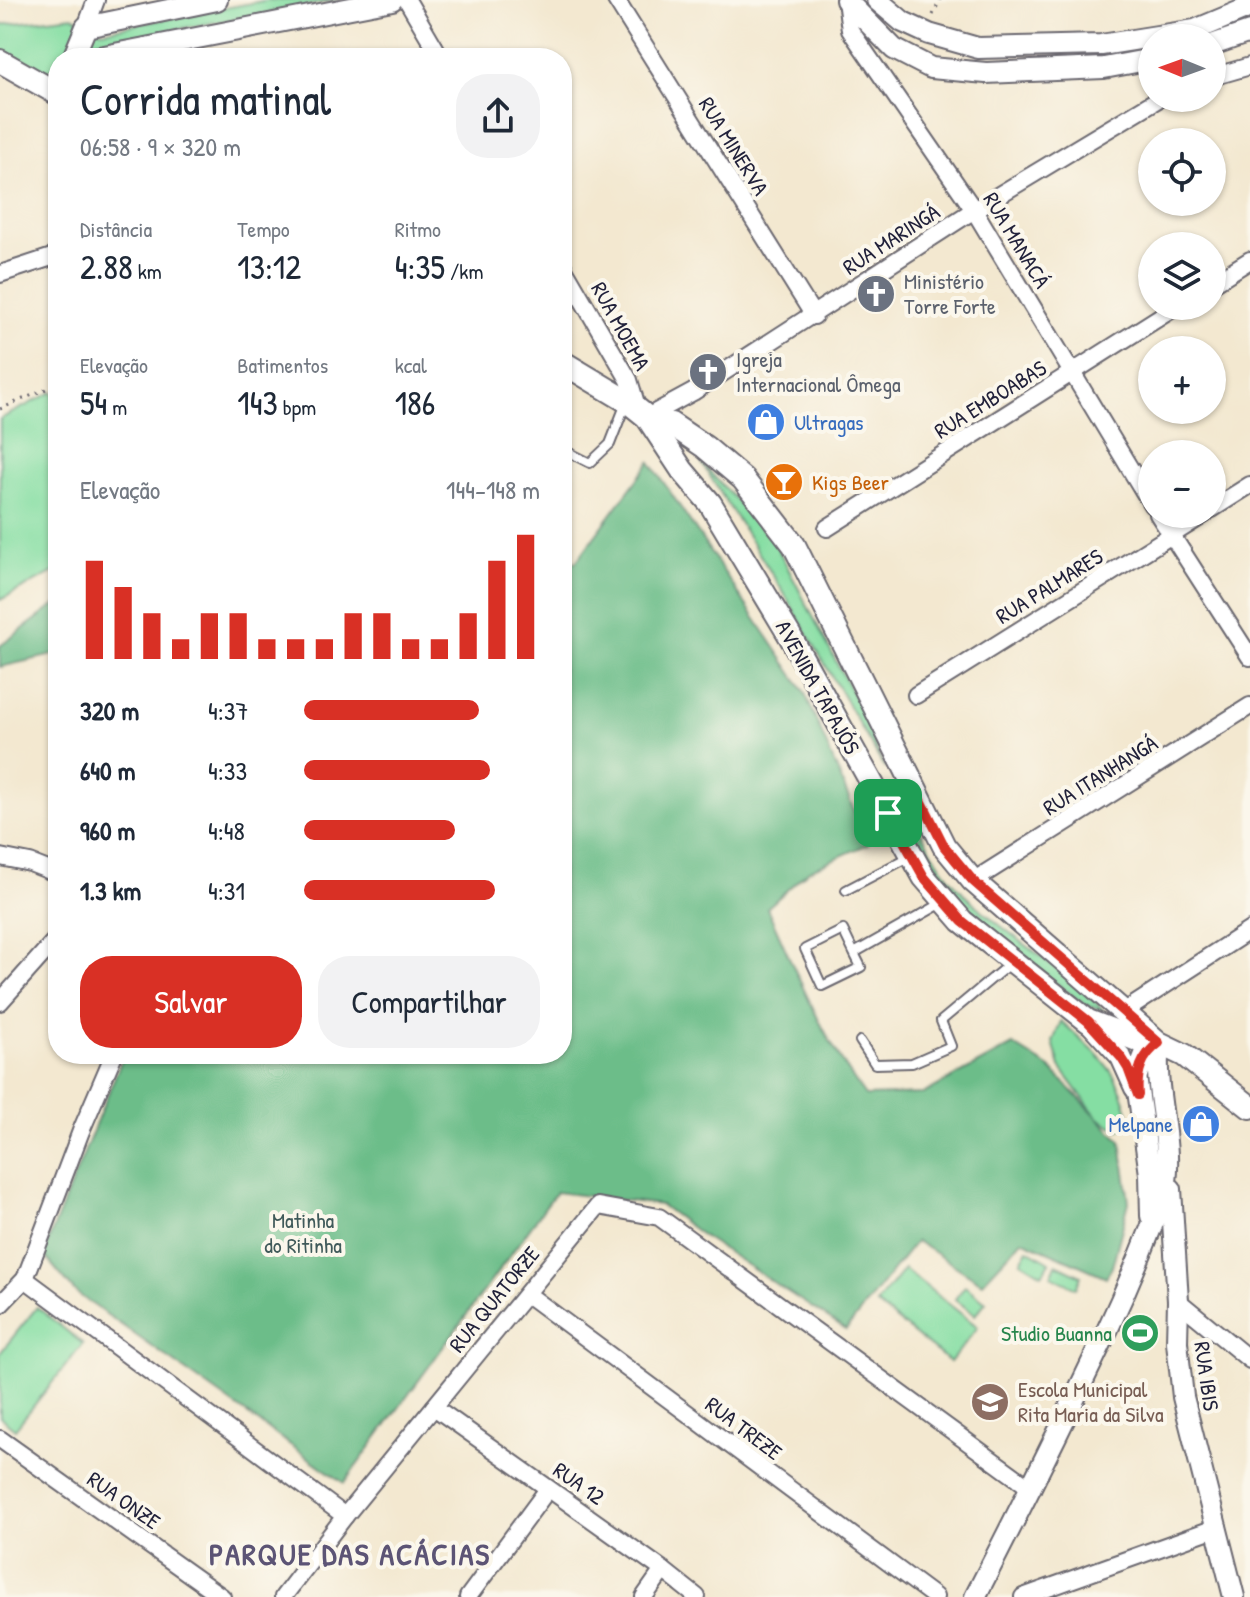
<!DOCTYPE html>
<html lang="pt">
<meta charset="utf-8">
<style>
body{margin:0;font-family:"Patrick Hand",sans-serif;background:#f2f2f3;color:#1f2937;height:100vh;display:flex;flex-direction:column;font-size:30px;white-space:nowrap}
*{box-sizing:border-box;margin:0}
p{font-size:26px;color:#747a83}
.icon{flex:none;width:44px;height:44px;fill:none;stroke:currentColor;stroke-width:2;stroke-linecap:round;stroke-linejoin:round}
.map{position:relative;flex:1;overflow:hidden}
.side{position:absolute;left:48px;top:48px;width:524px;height:1016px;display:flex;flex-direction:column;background:#fff;border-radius:32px;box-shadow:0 2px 6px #0004}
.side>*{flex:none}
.needle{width:52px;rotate:271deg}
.buttons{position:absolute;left:1138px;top:24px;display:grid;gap:16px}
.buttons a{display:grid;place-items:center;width:88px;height:88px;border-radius:50%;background:#fff;box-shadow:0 2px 6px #0004;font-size:40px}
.pin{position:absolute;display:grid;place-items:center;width:68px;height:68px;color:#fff;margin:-34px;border-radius:16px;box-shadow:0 4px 12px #0006}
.round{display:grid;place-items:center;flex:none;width:84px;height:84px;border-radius:32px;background:#f2f2f3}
.head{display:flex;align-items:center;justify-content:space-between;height:136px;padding:0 32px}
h1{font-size:44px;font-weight:600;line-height:60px}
.stats{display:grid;grid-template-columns:repeat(3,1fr);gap:12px;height:136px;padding:8px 32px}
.stats div{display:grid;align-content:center}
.stats b{font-size:34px;font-weight:600}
.stats small{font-size:22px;font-weight:400}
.stats p{font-size:22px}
.chart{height:224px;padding:16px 32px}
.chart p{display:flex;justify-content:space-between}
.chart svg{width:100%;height:144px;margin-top:8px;stroke:#d93025;stroke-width:6}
.action{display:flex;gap:16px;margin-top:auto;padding:16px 32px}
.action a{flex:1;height:92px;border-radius:32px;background:#d93025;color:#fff;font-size:32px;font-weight:600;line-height:92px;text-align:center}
.action a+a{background:#f2f2f3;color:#1f2937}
ul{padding:0 32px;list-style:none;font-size:26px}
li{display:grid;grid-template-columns:128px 96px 1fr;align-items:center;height:60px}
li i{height:20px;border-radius:10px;background:#d93025}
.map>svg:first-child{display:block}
.green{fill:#85dea3;stroke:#54806f;stroke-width:2}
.forest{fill:#6cbd89;stroke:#477062;stroke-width:2}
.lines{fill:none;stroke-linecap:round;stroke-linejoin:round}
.service-casing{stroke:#6b676f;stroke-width:12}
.minor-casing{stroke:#6b676f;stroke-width:20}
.tertiary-casing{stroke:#6b676f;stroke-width:24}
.secondary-casing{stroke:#6b676f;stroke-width:26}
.path{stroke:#6b676f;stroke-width:3;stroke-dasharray:2 6;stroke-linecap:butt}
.service{stroke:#fff;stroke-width:8}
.minor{stroke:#fff;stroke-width:16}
.tertiary{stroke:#fff;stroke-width:20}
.secondary{stroke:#fff;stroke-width:22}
.route-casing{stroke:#fff;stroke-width:16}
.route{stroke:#d93025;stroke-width:10}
.labels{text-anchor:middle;stroke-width:8;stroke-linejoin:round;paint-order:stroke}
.street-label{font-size:22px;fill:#22223b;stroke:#fbf7ec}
.worship-label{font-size:22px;fill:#5b616d;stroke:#fbf7ec;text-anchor:start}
.shop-label{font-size:22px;fill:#366cbe;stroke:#fbf7ec;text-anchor:start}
.food-label{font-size:22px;fill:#c56008;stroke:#fbf7ec;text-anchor:start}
.park-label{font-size:22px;fill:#405a5a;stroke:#fbf7ec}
.leisure-label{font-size:22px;fill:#27864d;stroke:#fbf7ec;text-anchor:end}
.education-label{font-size:22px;fill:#785e54;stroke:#fbf7ec;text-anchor:start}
.district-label{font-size:30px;font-weight:bold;letter-spacing:2px;fill:#5c5475;stroke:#fbf7ec}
</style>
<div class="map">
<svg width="1250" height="1597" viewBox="0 0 1250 1597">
<rect width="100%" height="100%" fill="#fbf7ec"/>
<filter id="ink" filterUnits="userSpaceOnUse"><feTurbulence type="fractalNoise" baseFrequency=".0125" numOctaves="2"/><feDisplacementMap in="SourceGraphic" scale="16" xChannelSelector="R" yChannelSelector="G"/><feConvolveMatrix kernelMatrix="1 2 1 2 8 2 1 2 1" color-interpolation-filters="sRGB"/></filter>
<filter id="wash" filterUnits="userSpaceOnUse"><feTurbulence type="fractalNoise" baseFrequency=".006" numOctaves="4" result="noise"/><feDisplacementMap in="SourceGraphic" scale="32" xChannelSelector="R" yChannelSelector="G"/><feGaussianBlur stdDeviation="1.8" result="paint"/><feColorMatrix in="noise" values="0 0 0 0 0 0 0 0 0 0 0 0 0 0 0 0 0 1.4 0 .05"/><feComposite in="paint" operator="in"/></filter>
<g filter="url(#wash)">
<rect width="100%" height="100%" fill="#f3e8d0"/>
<g class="green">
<path d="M268 0H340L100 43 71 58H58V65L43 73 0 50V25L73 16 102 31Z"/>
<path d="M52 392 58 404V570L0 600V419Z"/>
<path d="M701 462 776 545 857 702 885 769 784 593Z"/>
<path d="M913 818C926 841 939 867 957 886 1001 934 1061 964 1104 1011L1085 1005 1024 959 970 914 952 892 913 829Z"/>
<path d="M1061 1021C1102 1059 1118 1067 1131 1123L1119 1130 1098 1118 1060 1067 1053 1042Z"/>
<path d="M1028 1249 1050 1262 1042 1274 1021 1261Z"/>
<path d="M1056 1264 1081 1276 1076 1288 1051 1276Z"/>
<path d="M904 1269 978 1327 950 1362 876 1304Z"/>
<path d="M965 1286 986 1302 975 1315 955 1299Z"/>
<path d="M37 1307 83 1344 15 1429 0 1417V1353Z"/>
</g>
<g class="forest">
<path d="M650 462 804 691 868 844 809 870 767 908C796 972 823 1039 865 1096L923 1094 1013 1045 1050 1068 1121 1141 1129 1202 1112 1267 1106 1277 1022 1240 982 1283 916 1241 846 1330 704 1237 661 1205 556 1192 344 1483 75 1292 43 1254 124 1054H562V555L575 563Z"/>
<path d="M58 603V654L0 667V646Z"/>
</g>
</g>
<g filter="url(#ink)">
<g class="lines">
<defs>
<g id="service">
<path d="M562 449 590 463 610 444 626 403"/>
<path d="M846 890 911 856"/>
<path d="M854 953 861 967 822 986 805 949 843 930 854 953 944 902"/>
<path d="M860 1041 875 1064 912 1063 951 1046 941 1021 1013 961"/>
</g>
<g id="minor">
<path d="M407 0 441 58"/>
<path d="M616 0 814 316"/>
<path d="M846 0 850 30 974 210 1152 505"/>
<path d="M86 27 96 0"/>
<path d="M1212 77 1250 66"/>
<path d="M562 265 629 380 638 410"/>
<path d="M0 274 58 255"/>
<path d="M1212 284 1250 260"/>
<path d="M647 417 693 392 974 210 1160 98"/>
<path d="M1212 509 1250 485"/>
<path d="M1158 514 1250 657"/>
<path d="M827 528 1177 306"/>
<path d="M916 695 1205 514"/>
<path d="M0 857 30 863 58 874"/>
<path d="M973 881 1250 706"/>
<path d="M0 1002 58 937"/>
<path d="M1125 1011 1250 930"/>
<path d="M25 1279 345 1516"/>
<path d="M527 1294 935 1597"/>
<path d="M1178 1301 1250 1360"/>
<path d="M0 1305 25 1279 81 1131 114 1054"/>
<path d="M434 1407 663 1570 697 1597"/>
<path d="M0 1439 222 1597"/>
<path d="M283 1597 345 1516 598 1206 659 1217 1032 1489"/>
<path d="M468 1597 548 1489"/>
<path d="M644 1597 663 1570"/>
<path d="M1023 1597 1218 1527"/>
</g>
<g id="tertiary">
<path d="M846 0 894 49 931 68 986 73 1104 68 1152 59"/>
<path d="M877 0 903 22 929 34 978 48 1101 45 1195 30 1250 7"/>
<path d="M1212 45 1250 32"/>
<path d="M73 58 86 27 217 0"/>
<path d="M94 58 392 0"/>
<path d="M1088 1021 1121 1057 1135 1088"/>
<path d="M1171 1189 1178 1301 1177 1342 1183 1397 1234 1597"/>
<path d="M1151 1216 1150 1174 1136 1077 1146 1052 1159 1043"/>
<path d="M975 1597C1020 1510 1063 1423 1105 1335 1122 1299 1137 1264 1151 1228 1157 1213 1163 1200 1166 1182 1172 1137 1153 1091 1159 1043"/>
</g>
<g id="secondary">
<path d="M0 61 58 94"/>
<path d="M562 362 627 401 647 417 682 470 710 503 790 636 924 877 962 921 1088 1021 1145 1043H1158"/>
<path d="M647 417 671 424 705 447 743 479 794 545 944 846 973 881 1159 1043 1184 1055 1250 1107"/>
</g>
</defs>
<use href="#service" class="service-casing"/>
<use href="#minor" class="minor-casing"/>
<use href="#tertiary" class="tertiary-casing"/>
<use href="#secondary" class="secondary-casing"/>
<g class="path">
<path d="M933 15 940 0"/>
<path d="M0 409 58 384"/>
</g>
<use href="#service" class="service"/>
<use href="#minor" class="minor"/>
<use href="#tertiary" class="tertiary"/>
<use href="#secondary" class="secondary"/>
</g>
</g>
<g class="lines" filter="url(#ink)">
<defs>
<path id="route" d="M905 790H916L944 846 973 881 1159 1043C1141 1056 1136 1073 1138 1095L1128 1068 1121 1057 1088 1021 962 921 924 877 888 813 894 795Z"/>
</defs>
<use href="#route" class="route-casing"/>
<use href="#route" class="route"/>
</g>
<defs>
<symbol id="church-disc" viewBox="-11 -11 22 22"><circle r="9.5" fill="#6b7280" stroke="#fbf7ec"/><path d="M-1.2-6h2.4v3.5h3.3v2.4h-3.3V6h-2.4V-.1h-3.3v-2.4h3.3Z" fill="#fff"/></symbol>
<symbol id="shop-disc" viewBox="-11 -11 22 22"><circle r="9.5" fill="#3f7fe0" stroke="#fbf7ec"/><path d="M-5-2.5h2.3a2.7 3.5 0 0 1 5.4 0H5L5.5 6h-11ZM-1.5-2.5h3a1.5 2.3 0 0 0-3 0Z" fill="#fff"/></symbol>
<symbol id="bar-disc" viewBox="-11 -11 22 22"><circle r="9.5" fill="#e8710a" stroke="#fbf7ec"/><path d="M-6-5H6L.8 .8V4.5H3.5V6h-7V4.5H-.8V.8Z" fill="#fff"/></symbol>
<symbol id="stadium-disc" viewBox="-11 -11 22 22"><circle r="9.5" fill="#2e9e5b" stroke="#fbf7ec"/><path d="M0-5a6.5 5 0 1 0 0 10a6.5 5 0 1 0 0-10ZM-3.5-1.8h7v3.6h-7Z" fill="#fff"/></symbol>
<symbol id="school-disc" viewBox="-11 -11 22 22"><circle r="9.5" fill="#8d6e63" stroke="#fbf7ec"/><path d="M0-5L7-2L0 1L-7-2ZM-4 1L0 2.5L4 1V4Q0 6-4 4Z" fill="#fff"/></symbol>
</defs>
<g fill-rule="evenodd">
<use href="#church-disc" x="854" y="272" width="44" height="44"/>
<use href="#church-disc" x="686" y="350" width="44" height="44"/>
<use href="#shop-disc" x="744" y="400" width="44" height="44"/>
<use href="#bar-disc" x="762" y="460" width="44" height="44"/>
<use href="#shop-disc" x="1179" y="1102" width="44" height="44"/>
<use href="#stadium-disc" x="1118" y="1311" width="44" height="44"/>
<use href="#school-disc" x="968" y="1380" width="44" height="44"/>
</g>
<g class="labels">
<g class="street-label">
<text transform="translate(734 146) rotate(58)" y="8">RUA MINERVA</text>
<text transform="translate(891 239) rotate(-33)" y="8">RUA MARINGÁ</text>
<text transform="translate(1017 240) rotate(59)" y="8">RUA MANACÁ</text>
<text transform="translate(621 326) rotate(61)" y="8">RUA MOEMA</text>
<text transform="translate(990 399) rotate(-32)" y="8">RUA EMBOABAS</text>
<text transform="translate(1049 586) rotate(-32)" y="8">RUA PALMARES</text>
<text transform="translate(818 687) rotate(61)" y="8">AVENIDA TAPAJÓS</text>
<text transform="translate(1100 775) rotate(-32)" y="8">RUA ITANHANGÁ</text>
<text transform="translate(494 1299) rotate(-51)" y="8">RUA QUATORZE</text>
<text transform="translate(1207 1376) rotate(82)" y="8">RUA IBIS</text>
<text transform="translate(744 1428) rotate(37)" y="8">RUA TREZE</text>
<text transform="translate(579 1483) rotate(35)" y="8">RUA 12</text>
<text transform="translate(124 1500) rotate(35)" y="8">RUA ONZE</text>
</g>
<g class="worship-label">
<text x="904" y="289">Ministério<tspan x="904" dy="25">Torre Forte</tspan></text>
<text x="736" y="367">Igreja<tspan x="736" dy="25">Internacional Ômega</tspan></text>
</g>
<g class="shop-label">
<text x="794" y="430">Ultragas</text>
<text x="1173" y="1132" text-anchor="end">Melpane</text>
</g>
<g class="food-label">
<text x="812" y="490">Kigs Beer</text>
</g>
<g class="park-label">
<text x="303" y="1228">Matinha<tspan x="303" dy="25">do Ritinha</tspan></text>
</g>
<g class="leisure-label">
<text x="1112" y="1341">Studio Buanna</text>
</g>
<g class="education-label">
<text x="1018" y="1397">Escola Municipal<tspan x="1018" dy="25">Rita Maria da Silva</tspan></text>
</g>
<g class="district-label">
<text x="350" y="1565">PARQUE DAS ACÁCIAS</text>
</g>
</g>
</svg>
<div class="buttons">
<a><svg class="needle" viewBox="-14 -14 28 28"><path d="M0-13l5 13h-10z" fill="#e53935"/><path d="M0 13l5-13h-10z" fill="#747a83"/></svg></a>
<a><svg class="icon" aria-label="locate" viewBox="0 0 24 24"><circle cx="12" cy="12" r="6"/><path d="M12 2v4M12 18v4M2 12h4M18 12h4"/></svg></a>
<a><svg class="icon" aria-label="layers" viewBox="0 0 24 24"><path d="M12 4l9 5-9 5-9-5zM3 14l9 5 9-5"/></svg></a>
<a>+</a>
<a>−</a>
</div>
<div class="pin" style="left:888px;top:813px;background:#1e9e55"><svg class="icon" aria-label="arrive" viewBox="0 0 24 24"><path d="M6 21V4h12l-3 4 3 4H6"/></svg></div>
<section class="side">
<div class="head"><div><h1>Corrida matinal</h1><p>06:58 · 9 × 320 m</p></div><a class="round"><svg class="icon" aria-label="share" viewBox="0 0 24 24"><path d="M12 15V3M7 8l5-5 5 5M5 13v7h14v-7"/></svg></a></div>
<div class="stats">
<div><p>Distância</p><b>2.88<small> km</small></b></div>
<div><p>Tempo</p><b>13:12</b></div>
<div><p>Ritmo</p><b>4:35<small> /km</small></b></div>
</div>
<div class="stats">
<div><p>Elevação</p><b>54<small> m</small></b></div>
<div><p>Batimentos</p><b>143<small> bpm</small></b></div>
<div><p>kcal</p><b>186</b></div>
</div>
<div class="chart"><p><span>Elevação</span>144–148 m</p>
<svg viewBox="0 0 160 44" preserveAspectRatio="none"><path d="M5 44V14M15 44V22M25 44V30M35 44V38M45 44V30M55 44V30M65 44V38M75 44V38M85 44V38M95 44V30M105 44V30M115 44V38M125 44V38M135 44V30M145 44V14M155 44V6"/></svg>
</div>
<ul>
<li><b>320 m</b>4:37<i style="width:74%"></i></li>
<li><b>640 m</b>4:33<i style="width:79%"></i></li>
<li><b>960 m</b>4:48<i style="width:64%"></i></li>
<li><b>1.3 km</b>4:31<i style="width:81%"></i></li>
</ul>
<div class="action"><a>Salvar</a><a>Compartilhar</a></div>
</section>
</div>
